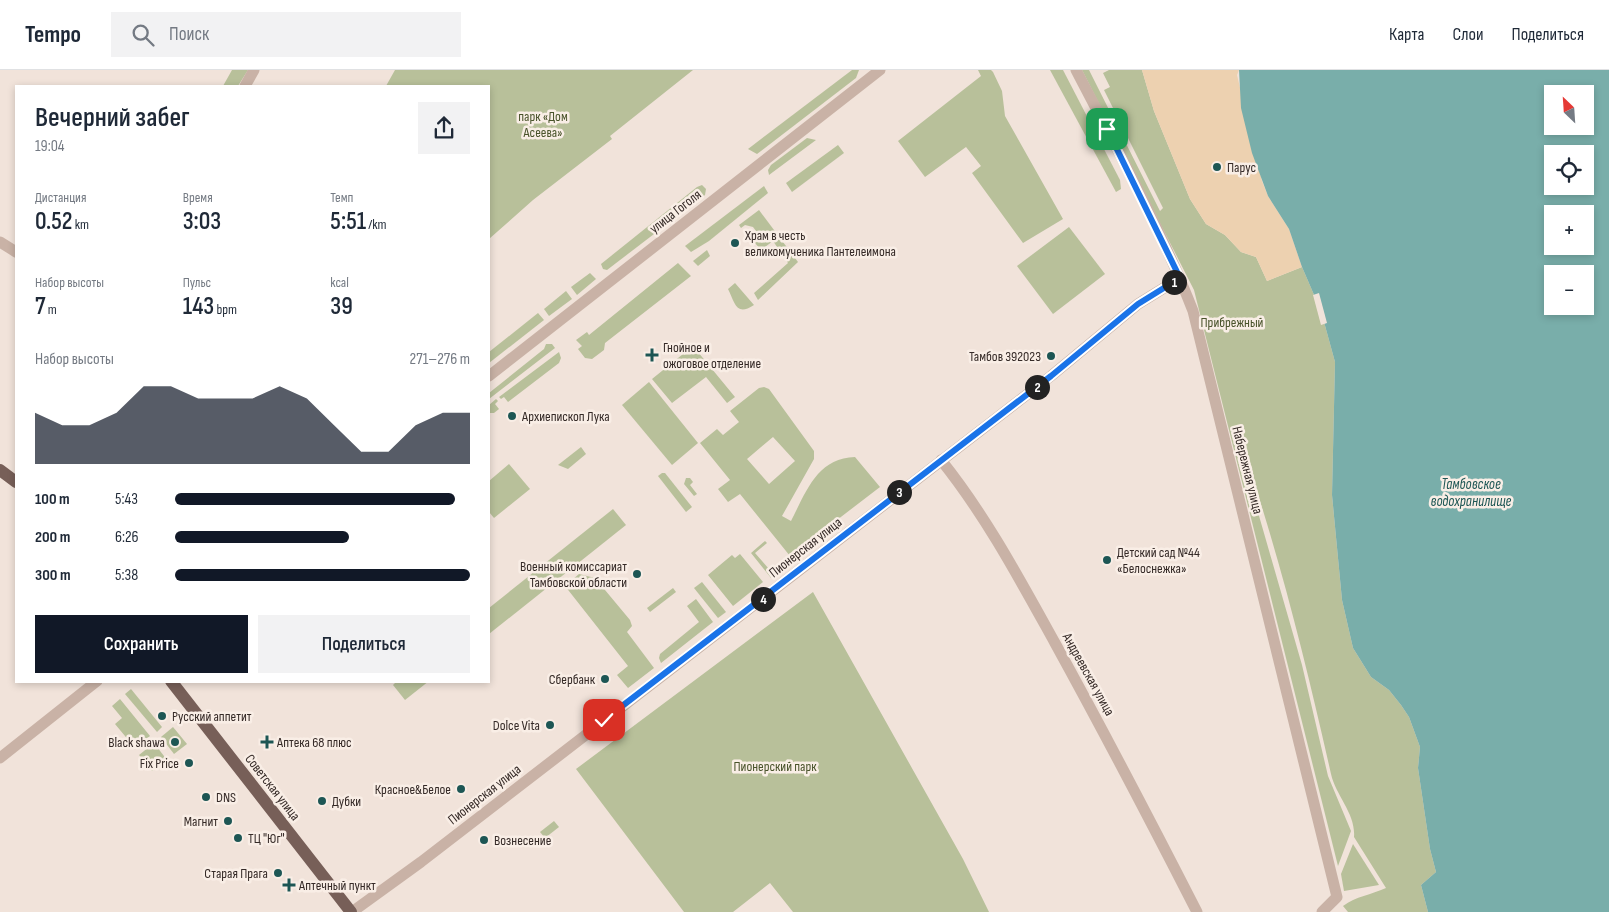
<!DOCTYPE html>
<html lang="ru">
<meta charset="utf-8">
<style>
body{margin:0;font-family:"Sofia Sans Condensed",sans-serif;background:#f2f2f3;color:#1f2937;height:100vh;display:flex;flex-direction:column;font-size:19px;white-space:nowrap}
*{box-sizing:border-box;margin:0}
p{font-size:16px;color:#747a83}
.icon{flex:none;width:28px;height:28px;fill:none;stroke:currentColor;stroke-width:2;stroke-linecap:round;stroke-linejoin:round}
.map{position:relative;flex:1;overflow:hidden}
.panel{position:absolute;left:15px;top:15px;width:475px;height:598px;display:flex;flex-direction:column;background:#fff;border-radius:0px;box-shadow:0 2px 8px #0003}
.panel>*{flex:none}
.needle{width:32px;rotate:335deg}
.fabs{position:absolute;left:1544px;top:15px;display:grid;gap:10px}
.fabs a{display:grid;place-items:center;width:50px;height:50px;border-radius:0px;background:#fff;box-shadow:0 2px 8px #0003;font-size:25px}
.pin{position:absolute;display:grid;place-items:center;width:42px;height:42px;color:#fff;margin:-21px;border-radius:10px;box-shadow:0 2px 8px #0006}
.km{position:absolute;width:25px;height:25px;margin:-12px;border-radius:50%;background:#222;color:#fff;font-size:14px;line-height:25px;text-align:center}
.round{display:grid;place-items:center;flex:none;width:52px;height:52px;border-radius:0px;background:#f2f2f3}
.headline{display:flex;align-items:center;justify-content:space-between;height:85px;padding:0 20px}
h1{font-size:28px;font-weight:600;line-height:38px}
.stats{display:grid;grid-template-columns:repeat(3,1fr);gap:8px;height:85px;padding:5px 20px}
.stats div{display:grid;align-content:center}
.stats b{font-size:25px;font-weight:600}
.stats small{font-size:14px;font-weight:400}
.stats p{font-size:14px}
.chart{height:140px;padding:10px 20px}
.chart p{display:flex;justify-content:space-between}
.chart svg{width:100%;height:90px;margin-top:5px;fill:#111827;opacity:.7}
.primary-button{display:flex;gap:10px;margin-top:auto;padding:10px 20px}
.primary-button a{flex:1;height:58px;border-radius:0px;background:#111827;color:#fff;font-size:20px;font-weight:600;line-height:58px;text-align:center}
.primary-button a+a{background:#f2f2f3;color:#1f2937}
ul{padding:0 20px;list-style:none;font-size:16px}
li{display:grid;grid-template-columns:80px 60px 1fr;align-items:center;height:38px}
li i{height:12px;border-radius:6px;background:#111827}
header{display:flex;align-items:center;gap:30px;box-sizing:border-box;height:70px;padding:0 25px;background:#fff;border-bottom:1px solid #e0e1e3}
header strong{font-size:24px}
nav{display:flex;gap:28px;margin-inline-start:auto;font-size:18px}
.search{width:350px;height:45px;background:#f2f2f3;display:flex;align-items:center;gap:12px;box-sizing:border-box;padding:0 18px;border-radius:0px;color:#747a83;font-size:19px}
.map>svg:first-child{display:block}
.green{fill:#b8c09a;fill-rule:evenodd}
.sand{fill:#edd1b0}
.water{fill:#79aeaa;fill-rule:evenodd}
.pier{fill:#f1e3da}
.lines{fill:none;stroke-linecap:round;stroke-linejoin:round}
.minor{stroke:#c9b2a6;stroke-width:11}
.major{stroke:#775f58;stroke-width:12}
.route-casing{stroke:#fff;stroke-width:10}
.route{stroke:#1a73e8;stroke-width:6}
.poi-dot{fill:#1d5654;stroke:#f9eee6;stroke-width:2}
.labels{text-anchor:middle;stroke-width:5;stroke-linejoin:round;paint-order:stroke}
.park-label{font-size:14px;fill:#49532b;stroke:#f9eee6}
.poi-label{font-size:14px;fill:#352a27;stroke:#f9eee6;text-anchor:start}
.street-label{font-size:14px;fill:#352a27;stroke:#f9eee6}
.water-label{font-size:15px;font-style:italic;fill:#1d5654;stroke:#f9eee6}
</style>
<header>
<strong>Tempo</strong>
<div class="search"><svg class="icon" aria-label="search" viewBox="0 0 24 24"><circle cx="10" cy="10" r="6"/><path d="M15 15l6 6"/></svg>Поиск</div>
<nav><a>Карта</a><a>Слои</a><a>Поделиться</a></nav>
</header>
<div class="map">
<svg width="1609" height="842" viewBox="0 0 1609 842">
<rect width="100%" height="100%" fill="#f1e3da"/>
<g class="green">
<path d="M232 0H248L238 16H223Z"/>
<path d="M395 0H693L610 66 612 69 533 130 489 169V16H386Z"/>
<path d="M852 0H859L856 8 757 84 748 79Z"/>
<path d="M978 0H991L993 2 1002 21 1005 46 1063 149 1023 173 972 103 981 96 966 77 925 107 898 71 981 6Z"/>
<path d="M1050 0H1063L1120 110 1121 119 1116 122Z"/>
<path d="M1082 0H1089L1160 141 1163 138 1104 20 1110 17 1103 3 1109 0H1142L1154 41 1190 129 1206 154 1225 165 1241 182 1256 187 1267 211 1302 197 1321 241 1335 292 1332 425 1342 530 1353 578 1371 607 1389 620 1401 635 1409 647 1420 677 1418 698 1430 779 1436 802 1421 815 1428 842H1348L1343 836C1356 826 1371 825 1386 818L1354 767C1356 744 1336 726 1331 704 1309 606 1284 504 1253 409L1249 410 1251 418 1302 595 1328 706 1351 761 1338 796 1194 220Z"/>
<path d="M807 68 816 70 769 105 768 100 771 95Z"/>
<path d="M838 75 844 83 792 122 786 113Z"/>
<path d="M702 115 706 119 705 125 607 200 603 199 601 194 697 117Z"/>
<path d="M764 116 768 123 709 171 691 182 685 176Z"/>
<path d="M759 140 798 192 758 230 754 223 788 193 773 171 761 180 755 173 759 165 753 157 745 155 741 158 739 155Z"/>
<path d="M1069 157 1105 204 1053 244 1017 196Z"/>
<path d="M707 180 710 186 698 196 693 191Z"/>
<path d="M678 193 691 206 605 273 604 280 592 289 585 288 578 279 582 276 576 270 587 262 589 265Z"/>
<path d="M590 203 596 209 577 225 571 217Z"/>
<path d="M735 213 754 235C736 247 735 233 728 219Z"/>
<path d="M566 221 572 229 549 246 544 239Z"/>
<path d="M538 243 544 250 489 293V282Z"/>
<path d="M546 274H552L555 278 489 329V323L544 279Z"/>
<path d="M693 276 735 327 727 333 706 307 672 333 652 309Z"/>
<path d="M559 282 561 288 559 293 508 332 504 327 501 329 499 327Z"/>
<path d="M649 312 698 373 672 395 622 335Z"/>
<path d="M764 317 769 319 814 381V389L782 446 791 451C806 422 817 388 855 387L880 417 790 486 740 424 728 432 718 419 730 410 700 373 717 359 723 365 739 352 730 341 759 318ZM773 367 795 391 769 414 747 389Z"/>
<path d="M496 329 498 331 495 334 499 339 494 343H489V335Z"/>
<path d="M581 377 586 384 568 399 558 395Z"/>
<path d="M509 394 530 419 494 448 489 442V411Z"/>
<path d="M662 403H665L692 437 686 442 658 406Z"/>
<path d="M686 408H690L693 412 690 415 697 424 694 426 684 414Z"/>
<path d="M613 439 626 455 489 564V538Z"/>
<path d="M765 471 767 473 755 483 769 499 773 497 781 499 771 508 751 483Z"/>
<path d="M740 484 763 512 733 536 708 505 732 485 735 488Z"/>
<path d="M579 504 595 508 630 550 632 556 627 562 654 598 628 618 617 605 628 596 565 516Z"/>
<path d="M702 512 726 542 718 548 694 518Z"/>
<path d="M673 518 676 522 650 542 647 538Z"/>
<path d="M813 522 963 789 989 842H793L770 813 733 842H684L576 699Z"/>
<path d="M696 529 713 552 661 593 659 588 660 584 699 552 687 536Z"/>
<path d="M397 611H429L405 630 393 615Z"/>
<path d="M131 619 162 657 157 662 125 624Z"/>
<path d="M120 629 150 666 135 678 115 654 122 648 112 636Z"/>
<path d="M173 657 187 674 174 684 161 667Z"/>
<path d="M154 673 167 690 152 701 139 685Z"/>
<path d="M554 751 559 757 545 768 540 762Z"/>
<path d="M1353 774 1379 815 1344 821 1341 804Z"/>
</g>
<path class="sand" d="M1142 0H1239L1237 5 1262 111 1268 126 1289 159 1302 197 1267 211 1256 187 1241 182 1225 165 1206 154 1190 129 1154 41Z"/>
<path class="water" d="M1239 0H1609V842H1428L1421 815 1436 802 1430 779 1418 698 1420 677 1409 647 1401 635 1389 620 1371 607 1353 578 1342 530 1332 425 1335 292 1321 241 1302 197 1289 159 1268 126 1252 83 1241 38ZM1552 24H1585V56H1552ZM1552 84H1585V116H1552ZM1552 144H1585V176H1552ZM1552 204H1585V236H1552Z"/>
<path class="pier" d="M1319 223 1327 253 1321 255 1313 225Z"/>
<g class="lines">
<g class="minor">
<path d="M1076 0C1117 79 1161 159 1193 241L1337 827 1322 842"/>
<path d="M245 16 254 0"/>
<path d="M0 172 16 182"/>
<path d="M489 306 880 0"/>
<path d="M941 390C986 446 1020 510 1055 573 1104 662 1151 752 1197 842"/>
<path d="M0 688 97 611"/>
<path d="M352 842 421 792 1051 306 1138 234 1180 208"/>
</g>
<g class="major">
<path d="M0 400 16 412"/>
<path d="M171 611 351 842"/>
</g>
</g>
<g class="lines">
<defs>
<path id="route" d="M604 650 1051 306 1138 234 1180 208 1107 59"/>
</defs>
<use href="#route" class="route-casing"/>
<use href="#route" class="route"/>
</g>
<g class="poi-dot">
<circle cx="1217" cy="97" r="5"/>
<circle cx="735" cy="173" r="5"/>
<path d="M649.5 277.5h5v5h5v5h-5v5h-5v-5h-5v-5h5z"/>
<circle cx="1051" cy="286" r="5"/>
<circle cx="512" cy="346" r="5"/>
<circle cx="1107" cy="490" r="5"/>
<circle cx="637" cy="504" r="5"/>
<circle cx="605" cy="609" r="5"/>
<circle cx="162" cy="646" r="5"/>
<circle cx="550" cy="655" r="5"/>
<circle cx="175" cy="672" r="5"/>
<path d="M264.5 664.5h5v5h5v5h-5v5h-5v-5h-5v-5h5z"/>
<circle cx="189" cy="693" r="5"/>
<circle cx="461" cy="719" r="5"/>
<circle cx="206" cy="727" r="5"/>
<circle cx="322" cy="731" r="5"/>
<circle cx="228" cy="751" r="5"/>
<circle cx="238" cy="768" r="5"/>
<circle cx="484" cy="770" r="5"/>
<circle cx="278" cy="803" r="5"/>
<path d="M286.5 807.5h5v5h5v5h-5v5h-5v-5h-5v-5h5z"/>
</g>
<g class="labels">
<g class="park-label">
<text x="543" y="51">парк «Дом<tspan x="543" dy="16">Асеева»</tspan></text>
<text x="1232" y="257">Прибрежный</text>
<text x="775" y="701">Пионерский парк</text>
</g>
<g class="poi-label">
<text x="1227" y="102">Парус</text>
<text x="745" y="170">Храм в честь<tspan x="745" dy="16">великомученика Пантелеимона</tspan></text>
<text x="663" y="282">Гнойное и<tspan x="663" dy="16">ожоговое отделение</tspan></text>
<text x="1041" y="291" text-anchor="end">Тамбов 392023</text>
<text x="522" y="351">Архиепископ Лука</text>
<text x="1117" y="487">Детский сад №44<tspan x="1117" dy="16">«Белоснежка»</tspan></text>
<text x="627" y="501" text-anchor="end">Военный комиссариат<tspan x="627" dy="16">Тамбовской области</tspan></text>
<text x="595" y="614" text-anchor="end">Сбербанк</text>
<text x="172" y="651">Русский аппетит</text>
<text x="540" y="660" text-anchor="end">Dolce Vita</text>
<text x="165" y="677" text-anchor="end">Black shawa</text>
<text x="277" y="677">Аптека 68 плюс</text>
<text x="179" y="698" text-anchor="end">Fix Price</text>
<text x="451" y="724" text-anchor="end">Красное&amp;Белое</text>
<text x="216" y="732">DNS</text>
<text x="332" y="736">Дубки</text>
<text x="218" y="756" text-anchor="end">Магнит</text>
<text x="248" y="773">ТЦ "Юг"</text>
<text x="494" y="775">Вознесение</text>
<text x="268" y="808" text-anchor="end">Старая Прага</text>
<text x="299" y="820">Аптечный пункт</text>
</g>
<g class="street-label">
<text transform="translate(675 141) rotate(-38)" y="5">улица Гоголя</text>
<text transform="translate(1248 400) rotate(76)" y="5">Набережная улица</text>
<text transform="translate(805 477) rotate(-38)" y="5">Пионерская улица</text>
<text transform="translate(1089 604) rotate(61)" y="5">Андреевская улица</text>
<text transform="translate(273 717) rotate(52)" y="5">Советская улица</text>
<text transform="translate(484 724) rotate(-38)" y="5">Пионерская улица</text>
</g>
<g class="water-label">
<text x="1471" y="419">Тамбовское<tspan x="1471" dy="17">водохранилище</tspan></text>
</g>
</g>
</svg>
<div class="fabs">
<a><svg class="needle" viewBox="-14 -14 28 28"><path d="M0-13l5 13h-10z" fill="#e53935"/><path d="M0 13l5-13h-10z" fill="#747a83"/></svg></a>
<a><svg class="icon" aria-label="locate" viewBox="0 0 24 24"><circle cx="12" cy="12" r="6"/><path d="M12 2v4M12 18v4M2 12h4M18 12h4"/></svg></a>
<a>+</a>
<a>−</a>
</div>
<div class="pin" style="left:1107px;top:59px;background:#1e9e55"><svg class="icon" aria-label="arrive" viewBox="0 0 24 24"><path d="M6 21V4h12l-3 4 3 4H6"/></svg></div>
<div class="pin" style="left:604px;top:650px;background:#d93025"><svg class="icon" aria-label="check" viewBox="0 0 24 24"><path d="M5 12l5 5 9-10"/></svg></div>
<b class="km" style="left:1174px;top:212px">1</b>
<b class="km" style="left:1037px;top:317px">2</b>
<b class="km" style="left:899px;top:422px">3</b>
<b class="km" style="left:763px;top:529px">4</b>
<section class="panel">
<div class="headline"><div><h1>Вечерний забег</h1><p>19:04</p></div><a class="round"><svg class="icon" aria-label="share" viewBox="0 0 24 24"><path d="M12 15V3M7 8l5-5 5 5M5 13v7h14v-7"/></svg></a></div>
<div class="stats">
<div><p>Дистанция</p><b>0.52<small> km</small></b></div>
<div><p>Время</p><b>3:03</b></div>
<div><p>Темп</p><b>5:51<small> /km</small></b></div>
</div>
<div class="stats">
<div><p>Набор высоты</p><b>7<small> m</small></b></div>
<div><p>Пульс</p><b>143<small> bpm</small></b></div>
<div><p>kcal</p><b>39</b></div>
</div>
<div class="chart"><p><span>Набор высоты</span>271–276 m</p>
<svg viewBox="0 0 160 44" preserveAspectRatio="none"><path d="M0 44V19L10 25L20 25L30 19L40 6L50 6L60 12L70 12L80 12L90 6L100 12L110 25L120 38L130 38L140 25L150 19L160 19V44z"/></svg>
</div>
<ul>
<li><b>100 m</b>5:43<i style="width:95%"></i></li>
<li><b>200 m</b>6:26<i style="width:59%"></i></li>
<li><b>300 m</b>5:38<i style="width:100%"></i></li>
</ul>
<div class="primary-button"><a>Сохранить</a><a>Поделиться</a></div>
</section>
</div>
